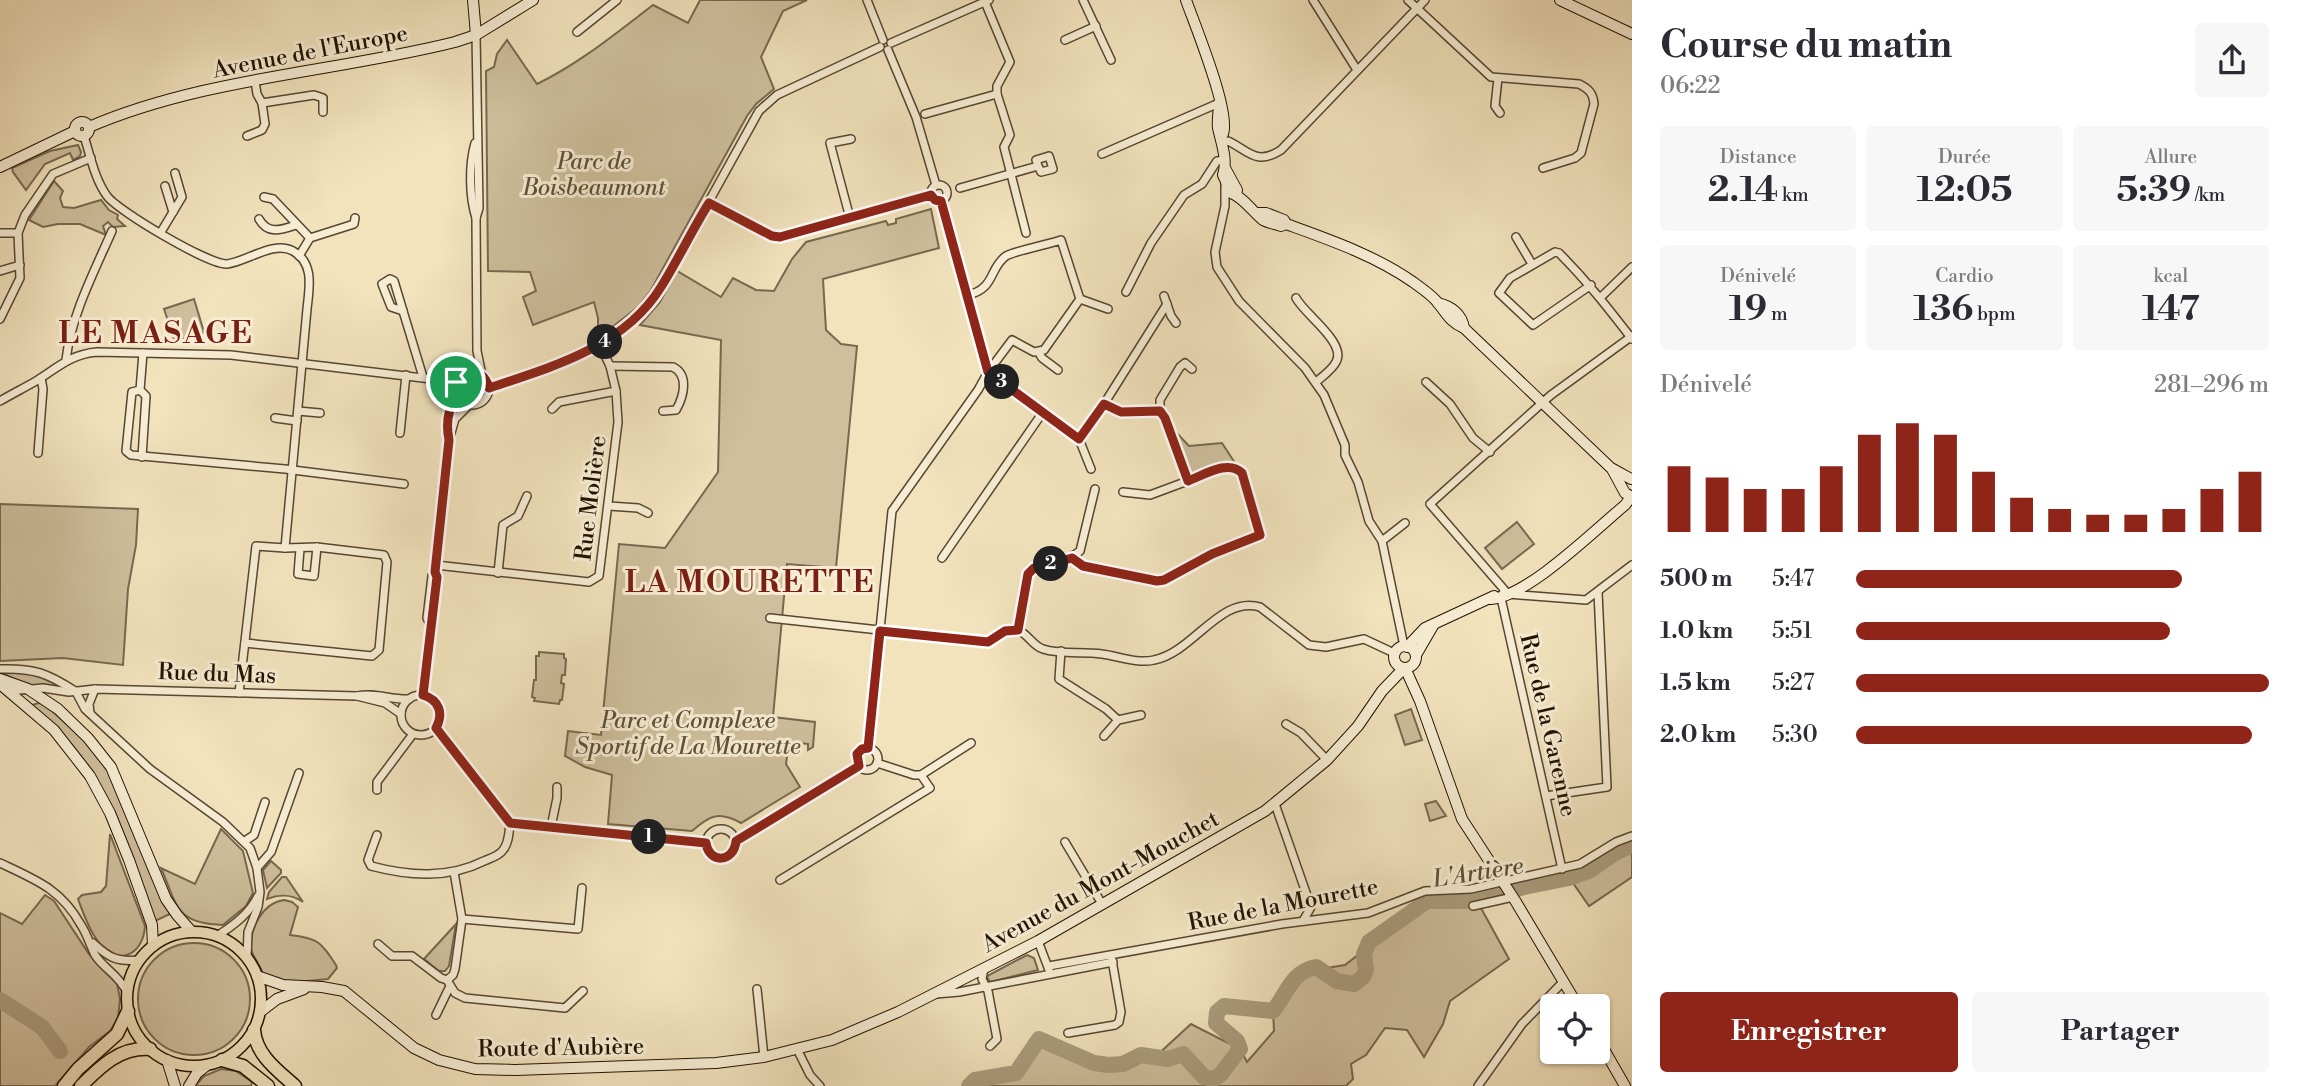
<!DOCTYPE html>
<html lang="fr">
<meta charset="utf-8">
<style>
body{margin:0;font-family:"Libre Bodoni",serif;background:#f7f7f7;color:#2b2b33;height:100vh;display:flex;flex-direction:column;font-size:26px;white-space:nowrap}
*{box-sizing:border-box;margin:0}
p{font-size:23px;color:#7c7c81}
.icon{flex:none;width:38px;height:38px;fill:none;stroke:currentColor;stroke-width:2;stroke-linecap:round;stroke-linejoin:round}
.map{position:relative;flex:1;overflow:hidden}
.sheet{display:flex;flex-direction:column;background:#fff;width:665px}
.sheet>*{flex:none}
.controls{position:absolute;left:1540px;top:994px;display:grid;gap:14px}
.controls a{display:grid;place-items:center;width:70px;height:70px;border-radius:7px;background:#fff;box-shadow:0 2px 5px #0004;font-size:35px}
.pin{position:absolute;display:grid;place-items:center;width:60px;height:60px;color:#fff;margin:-30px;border:4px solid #fff;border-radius:50%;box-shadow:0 2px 7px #0007}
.km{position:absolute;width:35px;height:35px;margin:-18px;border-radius:50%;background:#222;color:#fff;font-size:19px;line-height:35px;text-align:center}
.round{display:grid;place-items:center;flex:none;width:74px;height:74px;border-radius:7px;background:#f7f7f7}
.headline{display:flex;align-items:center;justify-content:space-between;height:119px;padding:0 28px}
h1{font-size:38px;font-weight:800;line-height:52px}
.stats{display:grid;grid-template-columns:repeat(3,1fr);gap:10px;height:119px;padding:7px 28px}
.stats div{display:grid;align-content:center;border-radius:7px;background:#f7f7f7;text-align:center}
.stats b{font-size:35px;font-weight:800}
.stats small{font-size:19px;font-weight:400}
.stats p{font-size:19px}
.chart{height:196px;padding:14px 28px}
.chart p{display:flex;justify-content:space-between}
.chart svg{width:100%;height:126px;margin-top:7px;stroke:#8f2418;stroke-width:6}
.button{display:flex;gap:14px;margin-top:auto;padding:14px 28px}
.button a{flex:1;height:80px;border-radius:7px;background:#8f2418;color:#fff;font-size:28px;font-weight:800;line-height:80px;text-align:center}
.button a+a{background:#f7f7f7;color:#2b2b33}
ul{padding:0 28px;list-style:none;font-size:23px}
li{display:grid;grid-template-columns:112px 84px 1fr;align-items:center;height:52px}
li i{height:18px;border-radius:9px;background:#8f2418}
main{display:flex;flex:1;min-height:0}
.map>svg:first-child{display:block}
.green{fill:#cfbf9d;stroke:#786850;stroke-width:2}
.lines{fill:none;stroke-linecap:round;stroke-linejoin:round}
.stream{stroke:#74654c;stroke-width:2.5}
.river{stroke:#ab9c7d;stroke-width:16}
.street-casing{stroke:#564631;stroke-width:10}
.secondary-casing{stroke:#221202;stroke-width:12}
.primary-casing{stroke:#221202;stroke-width:13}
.highway-casing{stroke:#221202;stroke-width:15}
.street{stroke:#f7edd4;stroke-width:7}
.secondary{stroke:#f7edd4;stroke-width:10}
.primary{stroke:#f2e3bd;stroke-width:10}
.highway{stroke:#f2e3bd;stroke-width:12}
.route-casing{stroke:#fff;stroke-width:14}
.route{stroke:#8f2418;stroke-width:9}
.labels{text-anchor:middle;stroke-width:6;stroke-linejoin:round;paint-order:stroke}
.street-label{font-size:23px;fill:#221202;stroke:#f7edd4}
.park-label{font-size:23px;font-style:italic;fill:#5f4f38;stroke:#f7edd4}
.water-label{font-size:24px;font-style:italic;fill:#605039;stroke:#f7edd4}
.district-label{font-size:30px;font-weight:bold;letter-spacing:2px;fill:#7a1f14;stroke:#f7edd4}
</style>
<main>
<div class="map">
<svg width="1632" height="1086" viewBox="0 0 1632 1086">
<rect width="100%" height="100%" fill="#f2e3bd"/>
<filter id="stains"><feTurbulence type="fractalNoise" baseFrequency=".00286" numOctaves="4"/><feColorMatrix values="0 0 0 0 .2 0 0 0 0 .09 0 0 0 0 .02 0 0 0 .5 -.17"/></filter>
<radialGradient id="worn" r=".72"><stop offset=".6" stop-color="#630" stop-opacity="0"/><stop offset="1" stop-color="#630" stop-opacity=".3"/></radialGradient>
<g class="green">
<path d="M700 0H807L783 11 761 57 774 89 756 104 747 116 651 290 638 307 598 338V318L594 302 533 325 523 297 536 291 530 272 488 271 486 71 494 67 497 54 507 40 537 84C580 63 615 34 653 5L688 23Z"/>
<path d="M78 145 81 152 80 156 73 160 70 153 45 164 26 190 13 172 12 168 50 151Z"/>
<path d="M54 181 63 191 60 198 63 207 74 208 101 200 109 210 118 215 117 219 125 226 113 227 108 222 103 226 106 235 80 224H58L43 227 29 220Z"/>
<path d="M931 209 939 248 823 279 826 330 841 344 857 346 836 568 787 564 773 717 815 722 813 747 808 750V744L789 742 786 764 800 787 741 823C719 811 710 815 692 831L608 824 612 775 585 767 565 756 568 731 601 735 619 544 665 548 718 472 721 340 640 325 660 302 677 271 721 297 733 278 756 290 774 291 792 259 806 242 886 221 888 225 896 223V219Z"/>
<path d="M194 299 204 332 175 342 164 309Z"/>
<path d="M1173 429 1189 446 1222 443 1235 463H1226L1195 474 1191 473Z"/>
<path d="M0 504 138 509 136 545 128 589 123 665 63 658 0 661Z"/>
<path d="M1517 522 1534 544 1502 569 1485 548Z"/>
<path d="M539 652 564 654V658L566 659 565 675H562L561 683 564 684 562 700H560L559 704 534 701 535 698 532 697 534 680H536V656H539Z"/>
<path d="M19 671 45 677 61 688 27 685 4 674V672Z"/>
<path d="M42 702 89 744 111 776 170 914 155 921 89 767 72 745 32 705Z"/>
<path d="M1411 709 1422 740 1405 745 1395 715Z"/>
<path d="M1436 801 1446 816 1430 821 1425 804Z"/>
<path d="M221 829 243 851 253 893 246 906 223 925C175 923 178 907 161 868L195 884Z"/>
<path d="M110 834 145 926C143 957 116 967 97 940 88 928 83 912 78 899L82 895 101 892 106 886Z"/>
<path d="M1632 847 1630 850 1632 855V877L1589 906 1573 883 1555 884 1523 893 1516 892 1548 883 1577 879Z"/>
<path d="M271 861 281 870V873L267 888 263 870Z"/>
<path d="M282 877H286L303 902C291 894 280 894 267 899L269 892Z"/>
<path d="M45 895 54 901 89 954 117 983 120 999 118 1019 110 1031 89 1047 55 1086H0V913L22 924Z"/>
<path d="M1476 899 1509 959 1450 1001 1443 1024 1424 1057 1407 1030 1385 1028 1366 1055 1351 1064 1353 1079 1346 1086H969L975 1080 1016 1073 1042 1039 1094 1063 1123 1064 1154 1058 1191 1024 1240 1049 1247 1062 1274 1031 1273 1011 1302 972 1345 965 1427 901Z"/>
<path d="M284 900 292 902 298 907 290 935C318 938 321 942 336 965L337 968 328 979 286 983 263 974C260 965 252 956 251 948 250 927 263 903 284 900Z"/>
<path d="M456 924 449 966 445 971H439L424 959Z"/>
<circle cx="194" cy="999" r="56"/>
<path d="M1027 955 1034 958 1038 970 990 982 987 977 989 975Z"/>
<path d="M221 1069 236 1071 252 1082 251 1086H195L204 1076Z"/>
</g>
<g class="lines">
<path class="stream" d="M1208 1086 1213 1079"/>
<g class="river">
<path d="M0 1000 42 1027 60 1051"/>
<path d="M969 1086 975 1080 1016 1073 1039 1039 1094 1063 1108 1065 1123 1064 1141 1055 1168 1059 1183 1054 1204 1077 1214 1079 1221 1074 1240 1049 1237 1041 1216 1023 1217 1012 1224 1006 1273 1011C1287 994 1291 972 1316 967L1337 981 1354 984 1363 977 1366 970 1364 954 1369 942 1427 901H1464L1488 898 1524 887 1569 878 1589 871 1615 853 1632 845"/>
</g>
<defs>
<g id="street">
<path d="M867 0 883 40"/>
<path d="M1083 0 1111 60"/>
<path d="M1313 0 1357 70"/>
<path d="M1408 0 1491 77 1579 84C1589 89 1593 93 1594 104L1581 153 1575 158 1543 168"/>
<path d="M985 2 1010 62 997 86V94L1010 135 1004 147 1026 233"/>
<path d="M577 32 617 0"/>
<path d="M476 35 479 208 476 218 477 351 482 375"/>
<path d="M1065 40 1096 26"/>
<path d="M891 43 989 0"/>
<path d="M888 50 916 117 936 185"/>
<path d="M1498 78 1495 106 1500 113"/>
<path d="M255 81 257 94 262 103 314 95 323 98V112"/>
<path d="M925 114 997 94"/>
<path d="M84 136C90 155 95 180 107 196 118 211 209 265 227 264 246 262 274 240 293 251 315 263 309 289 307 309L285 548 256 546 239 693"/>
<path d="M247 136 262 130 265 124 262 103"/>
<path d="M475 143C469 164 469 196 476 218"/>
<path d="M1222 143 1228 141C1249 151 1256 166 1281 150L1425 0"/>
<path d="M1102 154 1219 103"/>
<path d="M1225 182V206L1215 252 1217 267 1239 301 1305 368 1324 395 1345 445V455L1358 482 1369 521 1382 541 1404 646"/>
<circle cx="939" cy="193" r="8"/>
<path d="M165 186 173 212"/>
<path d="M960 188 1038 166 1036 160 1049 156 1053 169 1041 172 1038 166"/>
<path d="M264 197 273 199 310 238"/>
<path d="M941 201 988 372"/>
<path d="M709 203 772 236 780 237 931 195"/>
<path d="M850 218 830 143 851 139"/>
<path d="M259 219C268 235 281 230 296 225"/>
<path d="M161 232 182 197 175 173"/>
<path d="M0 233H18"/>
<path d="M1516 237 1532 264"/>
<path d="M299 256 310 238 354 224 355 218"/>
<path d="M0 271 20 265"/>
<path d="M390 279 394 281 403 311 391 307 382 284Z"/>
<path d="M1591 285 1533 325 1499 293 1510 278 1555 252 1559 253C1587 281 1608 308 1632 339"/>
<path d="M1126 292 1151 243 1184 195 1202 184 1217 161 1224 160"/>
<path d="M1164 296 1171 316 1176 323"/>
<path d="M1601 297 1632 267"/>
<path d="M1296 298C1305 315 1347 343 1336 362 1332 370 1323 376 1316 382"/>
<path d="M1080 299 1108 309"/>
<path d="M403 311 423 377"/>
<path d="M0 319 20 278 18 233 25 215 53 174 91 158"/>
<path d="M1632 336 1551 395 1430 504 1508 594 1586 600 1632 565"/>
<path d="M1039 353 1042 358 1058 370"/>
<path d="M66 360C71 316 94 272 112 231"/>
<path d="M610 366 673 367C689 375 684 396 676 410L663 411"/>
<circle cx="472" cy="388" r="17"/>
<path d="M988 372 1079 439 1091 469"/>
<path d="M1426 382 1450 404 1473 438 1490 452"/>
<path d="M489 388 586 353 610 339 632 322 661 288 759 111 777 95 880 47"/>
<path d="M140 390 132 392 126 451 131 455 285 469 404 484"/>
<path d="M0 401C12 394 24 388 36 381 57 368 71 354 97 352L231 355 456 382"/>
<path d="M1104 404 1120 412 1160 411 1165 418 1188 481"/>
<path d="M552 409 559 402 616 391"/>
<path d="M298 411 320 413"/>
<path d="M1160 411V400L1180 367 1185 363 1192 369"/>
<path d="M275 418 297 421"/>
<path d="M448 432 451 403 456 395"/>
<path d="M400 433 406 375"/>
<path d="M1079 439 1104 404 1167 304"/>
<path d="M38 453 43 389 41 378"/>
<path d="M142 457 146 396 140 390 143 353"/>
<path d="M609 506 638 508 648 513"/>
<path d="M1382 541 1405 523"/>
<path d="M300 549 298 574 314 576 317 547"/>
<path d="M942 558 1043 412"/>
<path d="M1072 558 1083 566 1158 581 1170 577 1212 554 1260 535 1242 473 1237 468 1228 466 1150 495 1123 492"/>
<path d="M436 565 589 582 599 576 618 422 616 391 610 366 600 345"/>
<path d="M498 573 503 525 518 516 527 496"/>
<path d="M1503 593 1501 598 1562 869"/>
<path d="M770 618 988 642 1005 631 1018 630C1028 634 1033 646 1043 649 1061 655 1083 651 1102 654 1118 656 1137 664 1154 660 1194 652 1220 595 1260 607L1309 645 1326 647 1364 639 1394 653"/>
<path d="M430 624 427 618 432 576 436 565 449 440 455 419 469 405"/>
<path d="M1018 630 1028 574C1039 560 1065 564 1080 551L1095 489"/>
<path d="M245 643 372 656 379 650 387 562 384 555 317 547 285 548"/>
<path d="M1061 651 1059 679 1106 709 1118 720"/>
<path d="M0 669C34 668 47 673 75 691"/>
<path d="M9 691 43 688 69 692 95 689 357 696C374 692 391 700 409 699"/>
<path d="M76 692 85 709 150 769 223 822 250 848 257 868 260 892 258 907 248 932 247 957"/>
<path d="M423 695 437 577 435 572"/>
<circle cx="421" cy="715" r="20"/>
<path d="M357 696 385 703 401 714"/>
<path d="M90 713 89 704 95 689"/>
<path d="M1286 724 1301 733 1327 760"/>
<path d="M436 728 510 823 706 843"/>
<path d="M1104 736 1118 720 1141 715"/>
<path d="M868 748 892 511 978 390 988 372 1012 340 1034 352 1044 350 1080 299 1061 240C1050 244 1014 251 1006 256 989 268 995 290 967 295"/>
<circle cx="867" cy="759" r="11"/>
<path d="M921 775 971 743"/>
<path d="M377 790V782L413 734"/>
<path d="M1546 796 1607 787 1598 592"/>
<path d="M1275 804 1311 907 1303 921"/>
<path d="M551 827 557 798V787"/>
<circle cx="721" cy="844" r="15"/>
<path d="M377 835 368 860 371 866C409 876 448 879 484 861 491 858 499 856 503 850 509 843 509 832 510 823"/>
<path d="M245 841 254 835 265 802"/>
<path d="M735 841 859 766"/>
<path d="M1065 842 1102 904"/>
<path d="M0 863C36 880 61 889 81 925 87 934 90 945 95 955 104 969 118 974 127 992"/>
<path d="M257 868 271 852 299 773"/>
<path d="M780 880 930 788 921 775H914L877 763"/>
<path d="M1473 906 1513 897"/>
<path d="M462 919 578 929 582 888"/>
<path d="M217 936C234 925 249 914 258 896"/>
<path d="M1038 941 1049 970"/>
<path d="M93 943C109 958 117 962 139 960"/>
<path d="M378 944 392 956H412L441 978 447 980 455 993 465 998 565 1008 583 991"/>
<path d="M1049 966 1282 924 1368 913 1425 891 1471 889 1580 864 1616 842 1632 836"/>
<path d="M984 968 982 979 988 991 997 1039 990 1046"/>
<path d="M447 980 453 975 455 969 462 919 454 872"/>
<path d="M757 989 764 1057"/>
<path d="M936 994 959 992 1113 962"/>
<path d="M436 1015 450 986"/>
<path d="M1068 1033 1115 1025 1119 1022 1121 1012 1112 960"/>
<path d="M797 1049 810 1075 820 1086"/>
<path d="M1478 1086 1522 1024 1563 982"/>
</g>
<g id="secondary">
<path d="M473 0 476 35"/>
<path d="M1186 0C1194 23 1234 119 1222 136"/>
<path d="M1560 0 1632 34"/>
<path d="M1219 103C1219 111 1217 120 1218 128 1221 142 1228 160 1223 175L1231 193C1243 197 1253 212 1263 220 1268 223 1276 224 1281 226L1286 224C1330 240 1374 255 1413 282 1421 288 1432 295 1438 303 1447 314 1450 322 1464 328L1612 469 1625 493 1632 497"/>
<circle cx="82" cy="129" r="7"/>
<path d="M89 127C202 78 336 72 455 42L476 35 533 0"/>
<path d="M0 167 75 131"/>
<path d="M1225 168 1237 190 1236 195"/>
<path d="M1258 213H1266L1284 220 1286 224"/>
<path d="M1438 303C1451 306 1462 314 1464 328"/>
<path d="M1613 469 1631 479"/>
<path d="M1491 599C1527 597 1595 530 1625 505L1631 497"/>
<circle cx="1405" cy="657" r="11"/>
<path d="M1407 647 1425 628 1494 596"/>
<path d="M1416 655 1434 624"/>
<path d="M1405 668 1420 701 1462 819 1516 902 1578 1006"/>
<path d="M0 679 28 689 58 709 88 738 111 767 166 899 177 915 192 932"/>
<path d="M0 684 54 730 90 776 110 813 129 860 152 925 153 946"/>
<path d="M257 976 283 985 322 987 344 991 414 1048 439 1060 475 1069 515 1070 716 1063 764 1057 832 1040 898 1012 1038 941 1265 811 1327 760 1358 726 1382 691 1404 668"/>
<path d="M260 1012 277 999 304 989"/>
<path d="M1598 1039 1625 1086"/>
<path d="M167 1060 175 1086"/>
<path d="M189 1086 197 1073 207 1065"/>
</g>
<circle id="primary" cx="194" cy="999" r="67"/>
<g id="highway">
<path d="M254 1030C256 1055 277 1070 295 1086"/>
<path d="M222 1060 243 1066 268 1086"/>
<path d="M64 1086 78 1069 117 1034 128 1011"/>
<path d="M81 1086C101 1066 120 1047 150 1049"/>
</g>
</defs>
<use href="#street" class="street-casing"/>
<use href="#secondary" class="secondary-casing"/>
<use href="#primary" class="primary-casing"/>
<use href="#highway" class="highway-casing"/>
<use href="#street" class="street"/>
<use href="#secondary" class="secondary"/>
<use href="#primary" class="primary"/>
<use href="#highway" class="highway"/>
</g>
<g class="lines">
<defs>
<path id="route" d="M931 195 935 200 941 201 988 372 1079 439 1104 404 1121 412 1160 411 1165 418 1188 481C1204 475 1228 459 1242 473L1260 535 1212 554 1164 580 1157 581 1083 566 1072 558 1034 568 1028 574 1018 630 1005 631 988 642 880 631 868 748 862 749 857 754 859 766 736 841C734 863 709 864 706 843L510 823 436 728C444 713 439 700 423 695L437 577 435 572 449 440C446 425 448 409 456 396 449 369 483 362 489 388 552 367 624 347 661 287 678 260 692 230 709 203L772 236 780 237Z"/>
</defs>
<use href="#route" class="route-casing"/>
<use href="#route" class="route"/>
</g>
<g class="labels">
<g class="street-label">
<text transform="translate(310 51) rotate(-11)" y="8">Avenue de l'Europe</text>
<text transform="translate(590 498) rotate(-83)" y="8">Rue Molière</text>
<text transform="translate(217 673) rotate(2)" y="8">Rue du Mas</text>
<text transform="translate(1549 725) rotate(77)" y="8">Rue de la Garenne</text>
<text transform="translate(1100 881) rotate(-29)" y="8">Avenue du Mont-Mouchet</text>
<text transform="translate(1283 904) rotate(-11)" y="8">Rue de la Mourette</text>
<text transform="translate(561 1047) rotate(-1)" y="8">Route d'Aubière</text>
</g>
<g class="park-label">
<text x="594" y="169">Parc de<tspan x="594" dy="26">Boisbeaumont</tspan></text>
<text x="688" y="728">Parc et Complexe<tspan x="688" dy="26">Sportif de La Mourette</tspan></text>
</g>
<g class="water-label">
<text transform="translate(1478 872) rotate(-9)" y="8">L'Artière</text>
</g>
<g class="district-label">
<text x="156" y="343">LE MASAGE</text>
<text x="750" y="592">LA MOURETTE</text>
</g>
</g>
<rect width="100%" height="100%" filter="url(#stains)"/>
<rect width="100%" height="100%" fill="url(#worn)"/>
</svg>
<div class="controls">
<a><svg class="icon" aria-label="locate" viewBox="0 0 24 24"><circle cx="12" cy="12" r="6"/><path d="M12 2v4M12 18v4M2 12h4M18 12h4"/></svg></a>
</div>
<div class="pin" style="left:456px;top:382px;background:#1e9e55"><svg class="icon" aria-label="arrive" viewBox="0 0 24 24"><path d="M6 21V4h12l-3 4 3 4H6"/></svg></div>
<b class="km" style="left:649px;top:837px">1</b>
<b class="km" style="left:1051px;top:564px">2</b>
<b class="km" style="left:1002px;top:382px">3</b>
<b class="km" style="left:605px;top:342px">4</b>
</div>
<section class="sheet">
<div class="headline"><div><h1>Course du matin</h1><p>06:22</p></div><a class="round"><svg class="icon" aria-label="share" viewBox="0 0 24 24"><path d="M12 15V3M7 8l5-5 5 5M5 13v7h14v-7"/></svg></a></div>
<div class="stats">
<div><p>Distance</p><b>2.14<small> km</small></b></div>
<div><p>Durée</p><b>12:05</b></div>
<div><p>Allure</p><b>5:39<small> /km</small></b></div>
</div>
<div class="stats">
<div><p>Dénivelé</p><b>19<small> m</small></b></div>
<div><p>Cardio</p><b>136<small> bpm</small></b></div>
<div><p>kcal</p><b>147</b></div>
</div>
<div class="chart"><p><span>Dénivelé</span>281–296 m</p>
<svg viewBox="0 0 160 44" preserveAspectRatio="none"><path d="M5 44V21M15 44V25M25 44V29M35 44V29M45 44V21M55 44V10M65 44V6M75 44V10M85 44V23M95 44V32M105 44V36M115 44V38M125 44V38M135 44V36M145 44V29M155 44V23"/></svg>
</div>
<ul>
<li><b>500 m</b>5:47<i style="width:79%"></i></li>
<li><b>1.0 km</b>5:51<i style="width:76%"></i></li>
<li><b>1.5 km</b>5:27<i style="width:100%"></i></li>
<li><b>2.0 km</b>5:30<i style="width:96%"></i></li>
</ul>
<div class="button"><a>Enregistrer</a><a>Partager</a></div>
</section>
</main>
